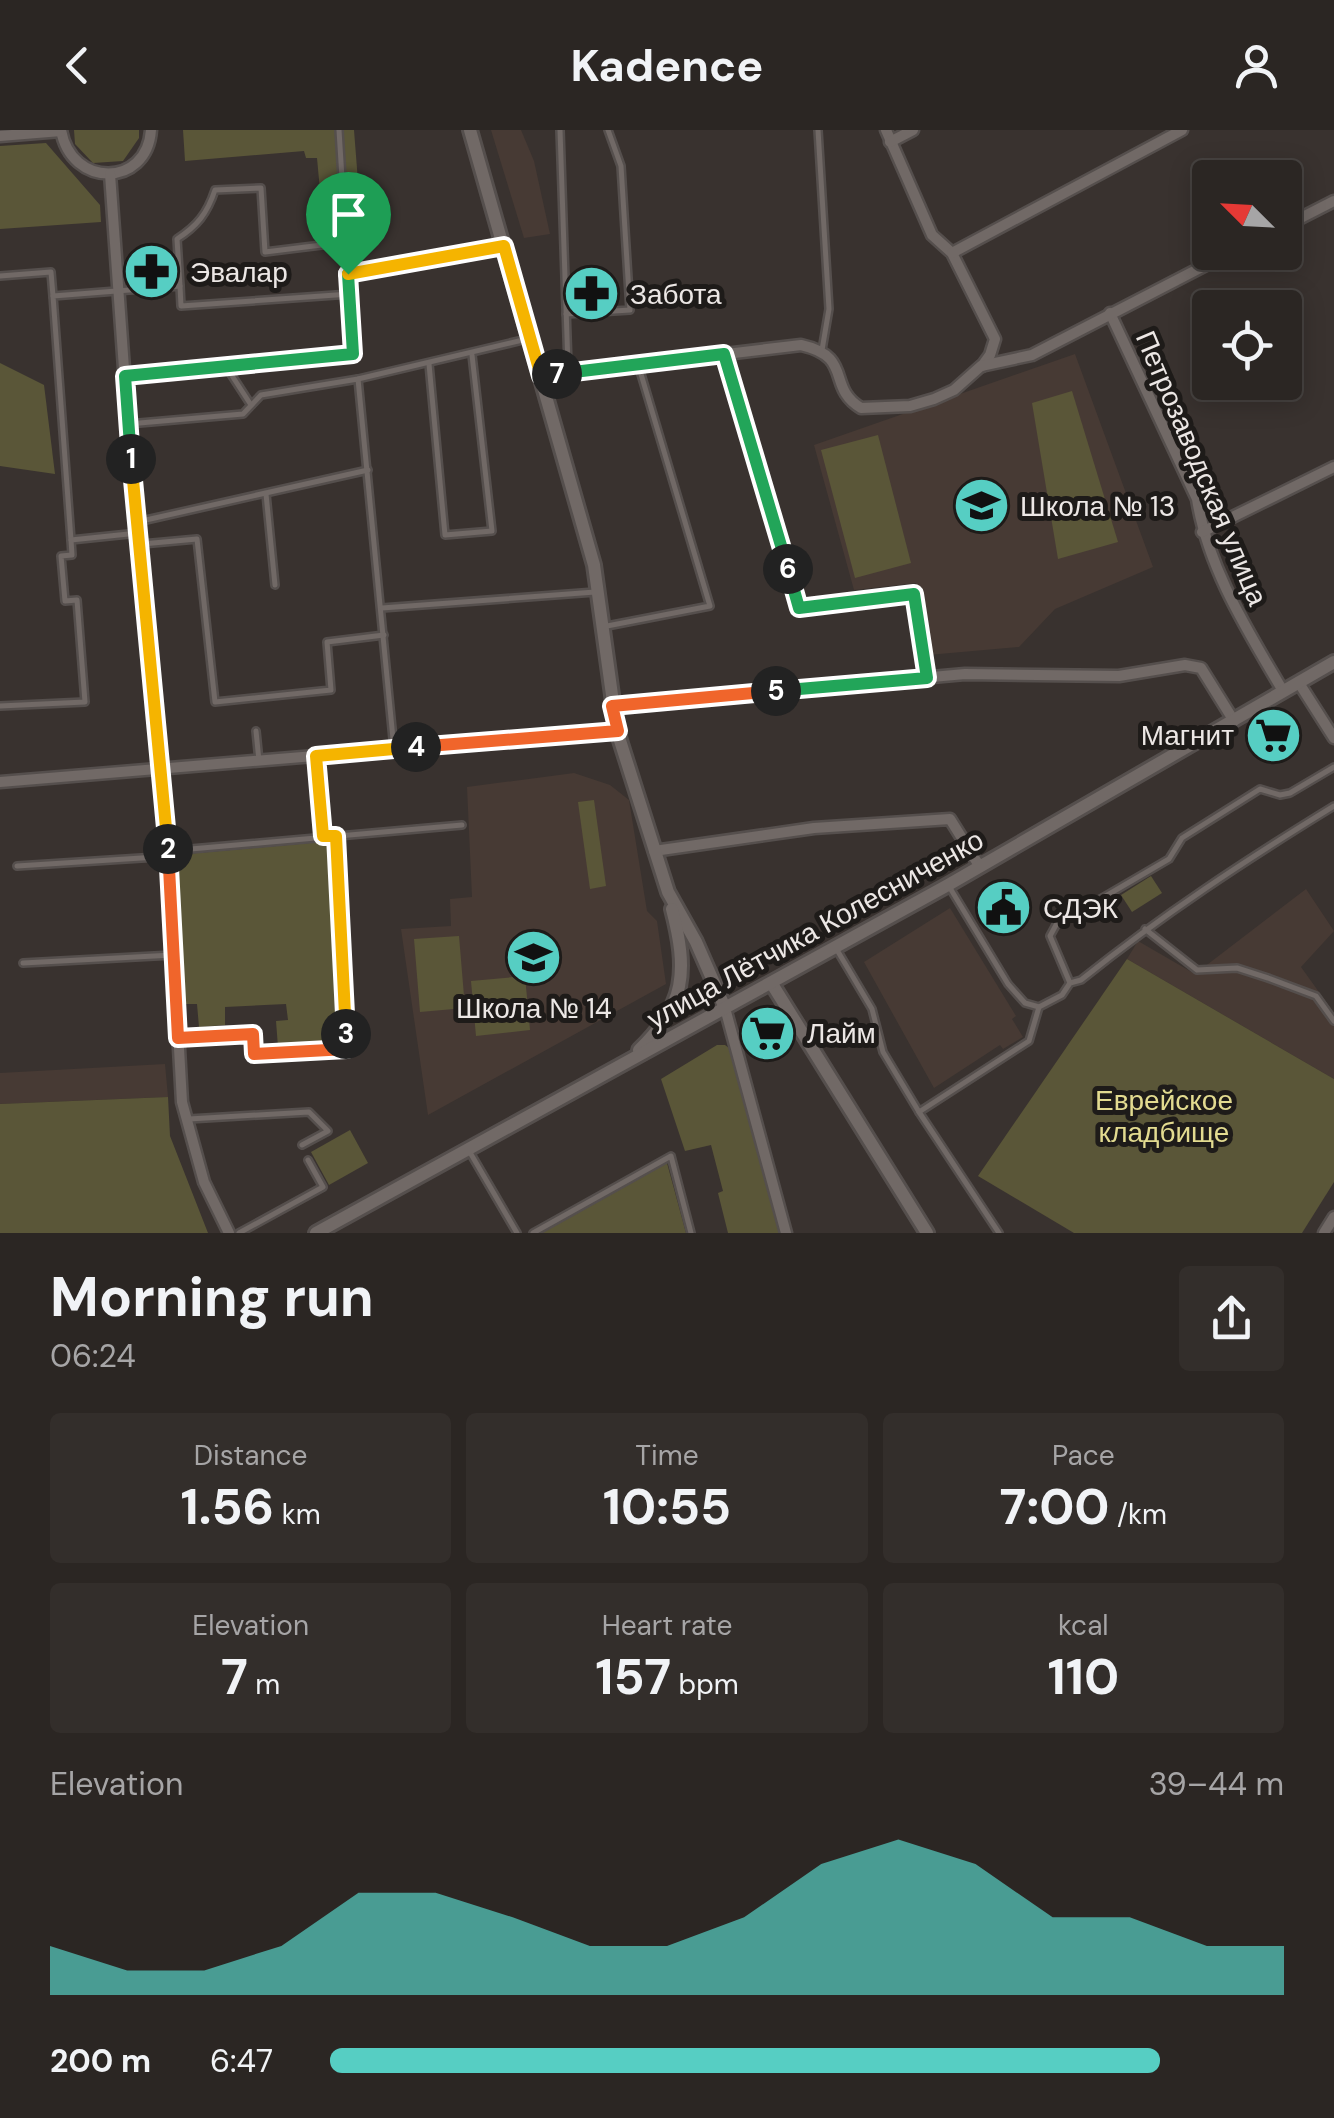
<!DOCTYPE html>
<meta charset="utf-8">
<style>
body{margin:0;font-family:"DM Sans",sans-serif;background:#332e2b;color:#f1f3f6;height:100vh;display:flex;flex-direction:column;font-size:38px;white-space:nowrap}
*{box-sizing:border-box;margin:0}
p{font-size:32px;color:#a6a5a6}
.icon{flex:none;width:55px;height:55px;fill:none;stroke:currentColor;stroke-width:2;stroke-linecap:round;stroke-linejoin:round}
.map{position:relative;height:1103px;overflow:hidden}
.side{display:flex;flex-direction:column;background:#2b2623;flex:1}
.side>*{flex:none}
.needle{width:65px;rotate:294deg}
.tools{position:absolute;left:1192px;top:30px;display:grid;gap:20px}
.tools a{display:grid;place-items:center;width:110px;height:110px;border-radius:10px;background:#2b2623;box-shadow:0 5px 25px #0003,0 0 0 2px #474341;font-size:50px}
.pin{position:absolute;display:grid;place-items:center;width:85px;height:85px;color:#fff;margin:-102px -42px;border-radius:50% 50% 50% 0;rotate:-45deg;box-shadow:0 0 10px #0007}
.pin .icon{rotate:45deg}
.km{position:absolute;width:50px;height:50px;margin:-25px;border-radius:50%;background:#222;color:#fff;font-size:28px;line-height:50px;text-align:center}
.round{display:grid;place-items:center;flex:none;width:105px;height:105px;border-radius:10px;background:#332e2b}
.summary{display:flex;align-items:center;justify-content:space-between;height:170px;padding:0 50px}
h1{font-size:55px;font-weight:700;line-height:75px}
.stats{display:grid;grid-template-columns:repeat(3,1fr);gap:15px;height:170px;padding:10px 50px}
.stats div{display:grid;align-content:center;border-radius:10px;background:#332e2b;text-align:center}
.stats b{font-size:50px;font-weight:700}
.stats small{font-size:28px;font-weight:400}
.stats p{font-size:28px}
.chart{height:280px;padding:20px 50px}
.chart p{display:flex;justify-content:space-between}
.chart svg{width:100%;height:180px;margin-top:10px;fill:#56cec3;opacity:.7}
ul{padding:0 50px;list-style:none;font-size:32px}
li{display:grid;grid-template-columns:160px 120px 1fr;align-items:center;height:75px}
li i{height:25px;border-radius:12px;background:#56cec3}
header{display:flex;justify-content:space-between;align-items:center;height:130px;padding:0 50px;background:#2b2623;font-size:45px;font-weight:700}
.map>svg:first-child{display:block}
.built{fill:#473a34}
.green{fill:#5a5638}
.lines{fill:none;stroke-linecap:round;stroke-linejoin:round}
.service-casing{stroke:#554f4d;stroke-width:10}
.minor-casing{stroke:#554f4d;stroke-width:15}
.tertiary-casing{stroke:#554f4d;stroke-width:18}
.service{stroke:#716966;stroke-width:5}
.minor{stroke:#716966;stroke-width:10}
.tertiary{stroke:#716966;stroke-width:12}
.split-1-casing{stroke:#fff;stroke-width:20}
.split-2-casing{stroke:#fff;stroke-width:20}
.split-3-casing{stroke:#fff;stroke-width:20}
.split-4-casing{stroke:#fff;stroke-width:20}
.split-5-casing{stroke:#fff;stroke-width:20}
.split-6-casing{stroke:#fff;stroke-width:20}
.split-7-casing{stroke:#fff;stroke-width:20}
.split-8-casing{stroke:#fff;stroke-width:20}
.split-1{stroke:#22a559;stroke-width:12}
.split-2{stroke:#f5b400;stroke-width:12}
.split-3{stroke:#f0652b;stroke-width:12}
.split-4{stroke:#f5b400;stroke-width:12}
.split-5{stroke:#f0652b;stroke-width:12}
.split-6{stroke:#22a559;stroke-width:12}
.split-7{stroke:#22a559;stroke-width:12}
.split-8{stroke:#f5b400;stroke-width:12}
.labels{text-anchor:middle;stroke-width:10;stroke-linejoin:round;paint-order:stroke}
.poi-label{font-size:28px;fill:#ece7e5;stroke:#1e1b19;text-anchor:start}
.street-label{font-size:28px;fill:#ece7e5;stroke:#1e1b19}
.park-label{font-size:28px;fill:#e3db90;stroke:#1e1b19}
</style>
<header><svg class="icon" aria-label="back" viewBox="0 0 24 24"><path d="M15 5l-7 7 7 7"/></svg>Kadence<svg class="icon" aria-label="person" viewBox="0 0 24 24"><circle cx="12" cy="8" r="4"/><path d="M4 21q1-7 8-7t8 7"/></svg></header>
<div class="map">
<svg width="1334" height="1103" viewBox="0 0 1334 1103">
<rect width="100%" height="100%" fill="#39322f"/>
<g class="built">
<path d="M491 0H521L534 31 550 104 524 108Z"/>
<path d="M1075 224 1153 437 1055 479 1019 517 928 525 916 453 854 460 814 315Z"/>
<path d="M574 643 610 655 629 670 647 781 657 791 666 854 428 985 401 799 451 796 450 769 472 767 467 657Z"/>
<path d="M1306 759 1334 801 1301 837 1334 883V949L1127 829 1138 811 1195 844Z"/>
<path d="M950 778 1016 886 1012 889 1023 907 1003 919 1000 915 934 958 864 832Z"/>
<path d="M165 934 168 967 0 974V943Z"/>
</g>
<g class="green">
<path d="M74 0H139V8L123 31 93 33 75 14Z"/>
<path d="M183 0H354L361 90 323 93 317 28H306L304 21 185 31Z"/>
<path d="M46 13 100 75 101 92 0 99V16Z"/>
<path d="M0 233 44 255 55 344 0 336Z"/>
<path d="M1072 261 1118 412 1058 429 1032 273Z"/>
<path d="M878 305 911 433 855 448 821 320Z"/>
<path d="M594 670 606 756 590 759 578 672Z"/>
<path d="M332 711 342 914 278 917 276 891 288 890 286 874 225 877V895L199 897 197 874H183L175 725Z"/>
<path d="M1151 746 1162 763 1132 782 1121 765Z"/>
<path d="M459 806 465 878 420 882 414 809Z"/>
<path d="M1127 829 1334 949V1052L1302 1103H1074L978 1046Z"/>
<path d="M525 846 530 900 476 906 471 851Z"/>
<path d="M717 915H725L733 921 780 1103H728L718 1063 723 1061 711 1015 685 1021 661 949Z"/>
<path d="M168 967 170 1006 208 1103H0V974Z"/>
<path d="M350 1000 368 1033 329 1055 311 1022Z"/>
<path d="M667 1033 686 1103H542Z"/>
</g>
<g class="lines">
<defs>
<g id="service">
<path d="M818 0 829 179 822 220"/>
<path d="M348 144 503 116"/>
<path d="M0 146 51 142 53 166"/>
<path d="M180 156 177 109C197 96 207 84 215 60L261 58 265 122 346 112"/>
<path d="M566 184 630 180 621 36 608 0"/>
<path d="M725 227 799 478 914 464 927 545"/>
<path d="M429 234 445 405 492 401 472 225"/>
<path d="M227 238 251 275"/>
<path d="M558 240 568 236 560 0"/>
<path d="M125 246 353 224 339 0"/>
<path d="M358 249 394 619"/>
<path d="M128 294 243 284 261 265 358 249 527 209"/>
<path d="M266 364 275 455"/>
<path d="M137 392 368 340"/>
<path d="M138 403 71 410 53 166 180 156 181 176 350 164"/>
<path d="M142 414 197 409 215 572 331 560 327 512 384 505"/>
<path d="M382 478 595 462"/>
<path d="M607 496 710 476 638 234"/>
<path d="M0 576 85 572 77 470 65 471 61 426 72 425 71 410"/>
<path d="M256 601 259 631"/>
<path d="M316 626 323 707"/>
<path d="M17 736 157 727 168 721 462 695"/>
<path d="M950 758 1008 854 1025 873 1039 877"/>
<path d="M1145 799 1197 840 1237 838 1268 848 1316 866 1334 891"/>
<path d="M837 820 872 879 883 922 919 982 1029 911 1039 877 1062 865 1070 853 1081 850C1162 785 1246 730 1334 676"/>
<path d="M23 833 173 825"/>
<path d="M1070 853 1050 806 1056 795 1169 729 1182 708 1260 659 1280 665 1290 663 1334 637"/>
<path d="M178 908 253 904 254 924 347 919 336 706"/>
<path d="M919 982 999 1103"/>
<path d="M189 989 309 982 328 1001 302 1015"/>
<path d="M468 1019 517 1103"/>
<path d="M239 1103 323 1057 308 1030"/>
<path d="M533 1103 671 1026 691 1103"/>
</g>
<g id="minor">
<path d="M61 0C71 58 147 58 151 0"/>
<path d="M886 0 932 105 952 123 995 209 990 225 982 236"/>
<path d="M0 6 61 1"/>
<path d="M890 12 913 0"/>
<path d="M110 44 128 294 168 721 182 972 204 1052 229 1103"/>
<path d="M1285 96 1334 71"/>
<path d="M952 123 1182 0"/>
<path d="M1110 183 1197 369C1208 439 1248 501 1283 561"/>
<path d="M541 246 801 215C854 227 826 257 861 278L910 276 934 269 954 260 981 236 1032 225 1231 122"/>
<path d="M1202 402 1334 337"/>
<path d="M1299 553 1334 608"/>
<path d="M612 576 965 544 1119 546 1185 535 1201 538 1234 591"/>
<path d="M0 652 617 601"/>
<path d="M654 721 814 698 950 689 980 737"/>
<path d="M725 878 786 1103"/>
<path d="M1324 1103 1334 1087"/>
</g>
<g id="tertiary">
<path d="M470 0 594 435 617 601 668 762 696 812 725 878"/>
<path d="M772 854 927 1103"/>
<path d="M639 920C686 875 688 841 672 779"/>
<path d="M316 1103 948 755 1334 532"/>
</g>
</defs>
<use href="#service" class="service-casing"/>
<use href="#minor" class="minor-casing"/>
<use href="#tertiary" class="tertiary-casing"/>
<use href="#service" class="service"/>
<use href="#minor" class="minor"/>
<use href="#tertiary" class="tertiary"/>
</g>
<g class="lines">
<defs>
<path id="split-1" d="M131 329 125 246 353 224 348 144"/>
<path id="split-2" d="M131 329 168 719"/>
<path id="split-3" d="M168 719 178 908 253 904 254 924 347 919 346 904"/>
<path id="split-4" d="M346 904 336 706H323L316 626 416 617"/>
<path id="split-5" d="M416 617 618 601 612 576 776 561"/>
<path id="split-6" d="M776 561 927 548 914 464 799 478 788 439"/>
<path id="split-7" d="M557 244 724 224 788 439"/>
<path id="split-8" d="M348 144 504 116 541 246 557 244"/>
</defs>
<use href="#split-1" class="split-1-casing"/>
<use href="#split-2" class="split-2-casing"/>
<use href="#split-3" class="split-3-casing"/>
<use href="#split-4" class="split-4-casing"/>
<use href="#split-5" class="split-5-casing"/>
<use href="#split-6" class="split-6-casing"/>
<use href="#split-7" class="split-7-casing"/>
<use href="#split-8" class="split-8-casing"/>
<use href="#split-1" class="split-1"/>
<use href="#split-2" class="split-2"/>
<use href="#split-3" class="split-3"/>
<use href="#split-4" class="split-4"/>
<use href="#split-5" class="split-5"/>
<use href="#split-6" class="split-6"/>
<use href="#split-7" class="split-7"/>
<use href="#split-8" class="split-8"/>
</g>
<defs>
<symbol id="pharmacy-disc" viewBox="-11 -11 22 22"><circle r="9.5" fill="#56cec3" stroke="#1e1b19"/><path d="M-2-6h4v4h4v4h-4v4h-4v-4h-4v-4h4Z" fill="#111"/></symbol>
<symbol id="school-disc" viewBox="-11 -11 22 22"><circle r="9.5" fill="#56cec3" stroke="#1e1b19"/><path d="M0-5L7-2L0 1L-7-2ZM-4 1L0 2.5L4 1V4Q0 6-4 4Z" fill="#111"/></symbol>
<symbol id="supermarket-disc" viewBox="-11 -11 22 22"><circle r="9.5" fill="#56cec3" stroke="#1e1b19"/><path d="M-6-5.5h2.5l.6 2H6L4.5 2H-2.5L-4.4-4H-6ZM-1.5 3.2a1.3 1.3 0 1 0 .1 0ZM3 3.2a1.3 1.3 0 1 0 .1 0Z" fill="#111"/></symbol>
<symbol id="civic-disc" viewBox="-11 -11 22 22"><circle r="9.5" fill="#56cec3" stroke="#1e1b19"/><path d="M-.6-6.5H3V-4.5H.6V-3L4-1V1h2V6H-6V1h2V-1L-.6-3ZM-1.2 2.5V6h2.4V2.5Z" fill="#111"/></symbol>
</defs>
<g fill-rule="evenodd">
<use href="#pharmacy-disc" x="120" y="110" width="63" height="63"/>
<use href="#pharmacy-disc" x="560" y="132" width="63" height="63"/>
<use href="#school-disc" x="950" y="344" width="63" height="63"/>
<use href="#supermarket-disc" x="1242" y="574" width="63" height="63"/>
<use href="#civic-disc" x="972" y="746" width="63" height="63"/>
<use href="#school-disc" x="502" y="796" width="63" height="63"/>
<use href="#supermarket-disc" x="736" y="872" width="63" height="63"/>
</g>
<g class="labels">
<g class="poi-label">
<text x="190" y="152">Эвалар</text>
<text x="630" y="174">Забота</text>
<text x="1020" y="386">Школа № 13</text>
<text x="1234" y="615" text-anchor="end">Магнит</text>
<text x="1043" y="788">СДЭК</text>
<text x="534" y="888" text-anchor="middle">Школа № 14</text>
<text x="807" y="913">Лайм</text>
</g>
<g class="street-label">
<text transform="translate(1202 338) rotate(67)" y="10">Петрозаводская улица</text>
<text transform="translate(815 799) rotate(-29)" y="10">улица Лётчика Колесниченко</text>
</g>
<g class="park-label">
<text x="1164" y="980">Еврейское<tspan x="1164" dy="32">кладбище</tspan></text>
</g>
</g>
</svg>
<div class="tools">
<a><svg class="needle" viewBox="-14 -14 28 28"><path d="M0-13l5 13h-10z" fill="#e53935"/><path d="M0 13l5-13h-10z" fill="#a6a5a6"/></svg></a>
<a><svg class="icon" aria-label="locate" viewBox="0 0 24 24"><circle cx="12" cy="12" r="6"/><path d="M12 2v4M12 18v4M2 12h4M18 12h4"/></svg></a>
</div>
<div class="pin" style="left:348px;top:144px;background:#1e9e55"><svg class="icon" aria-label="arrive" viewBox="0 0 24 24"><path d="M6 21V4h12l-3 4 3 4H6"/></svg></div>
<b class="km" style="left:131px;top:329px">1</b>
<b class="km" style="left:168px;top:719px">2</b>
<b class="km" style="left:346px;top:904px">3</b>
<b class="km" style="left:416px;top:617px">4</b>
<b class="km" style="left:776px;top:561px">5</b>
<b class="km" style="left:788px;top:439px">6</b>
<b class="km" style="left:557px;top:244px">7</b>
</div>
<section class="side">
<div class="summary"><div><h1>Morning run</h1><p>06:24</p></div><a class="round"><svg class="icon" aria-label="share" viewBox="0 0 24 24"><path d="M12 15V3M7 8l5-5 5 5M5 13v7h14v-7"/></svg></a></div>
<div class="stats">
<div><p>Distance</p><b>1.56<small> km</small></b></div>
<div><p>Time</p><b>10:55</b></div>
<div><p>Pace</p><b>7:00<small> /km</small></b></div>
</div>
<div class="stats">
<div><p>Elevation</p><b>7<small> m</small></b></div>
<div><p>Heart rate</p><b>157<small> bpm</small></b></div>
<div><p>kcal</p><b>110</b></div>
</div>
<div class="chart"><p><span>Elevation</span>39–44 m</p>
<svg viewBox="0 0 160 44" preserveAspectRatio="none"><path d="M0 44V32L10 38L20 38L30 32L40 19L50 19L60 25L70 32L80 32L90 25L100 12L110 6L120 12L130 25L140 25L150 32L160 32V44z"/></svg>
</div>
<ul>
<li><b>200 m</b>6:47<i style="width:87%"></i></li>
</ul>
</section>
